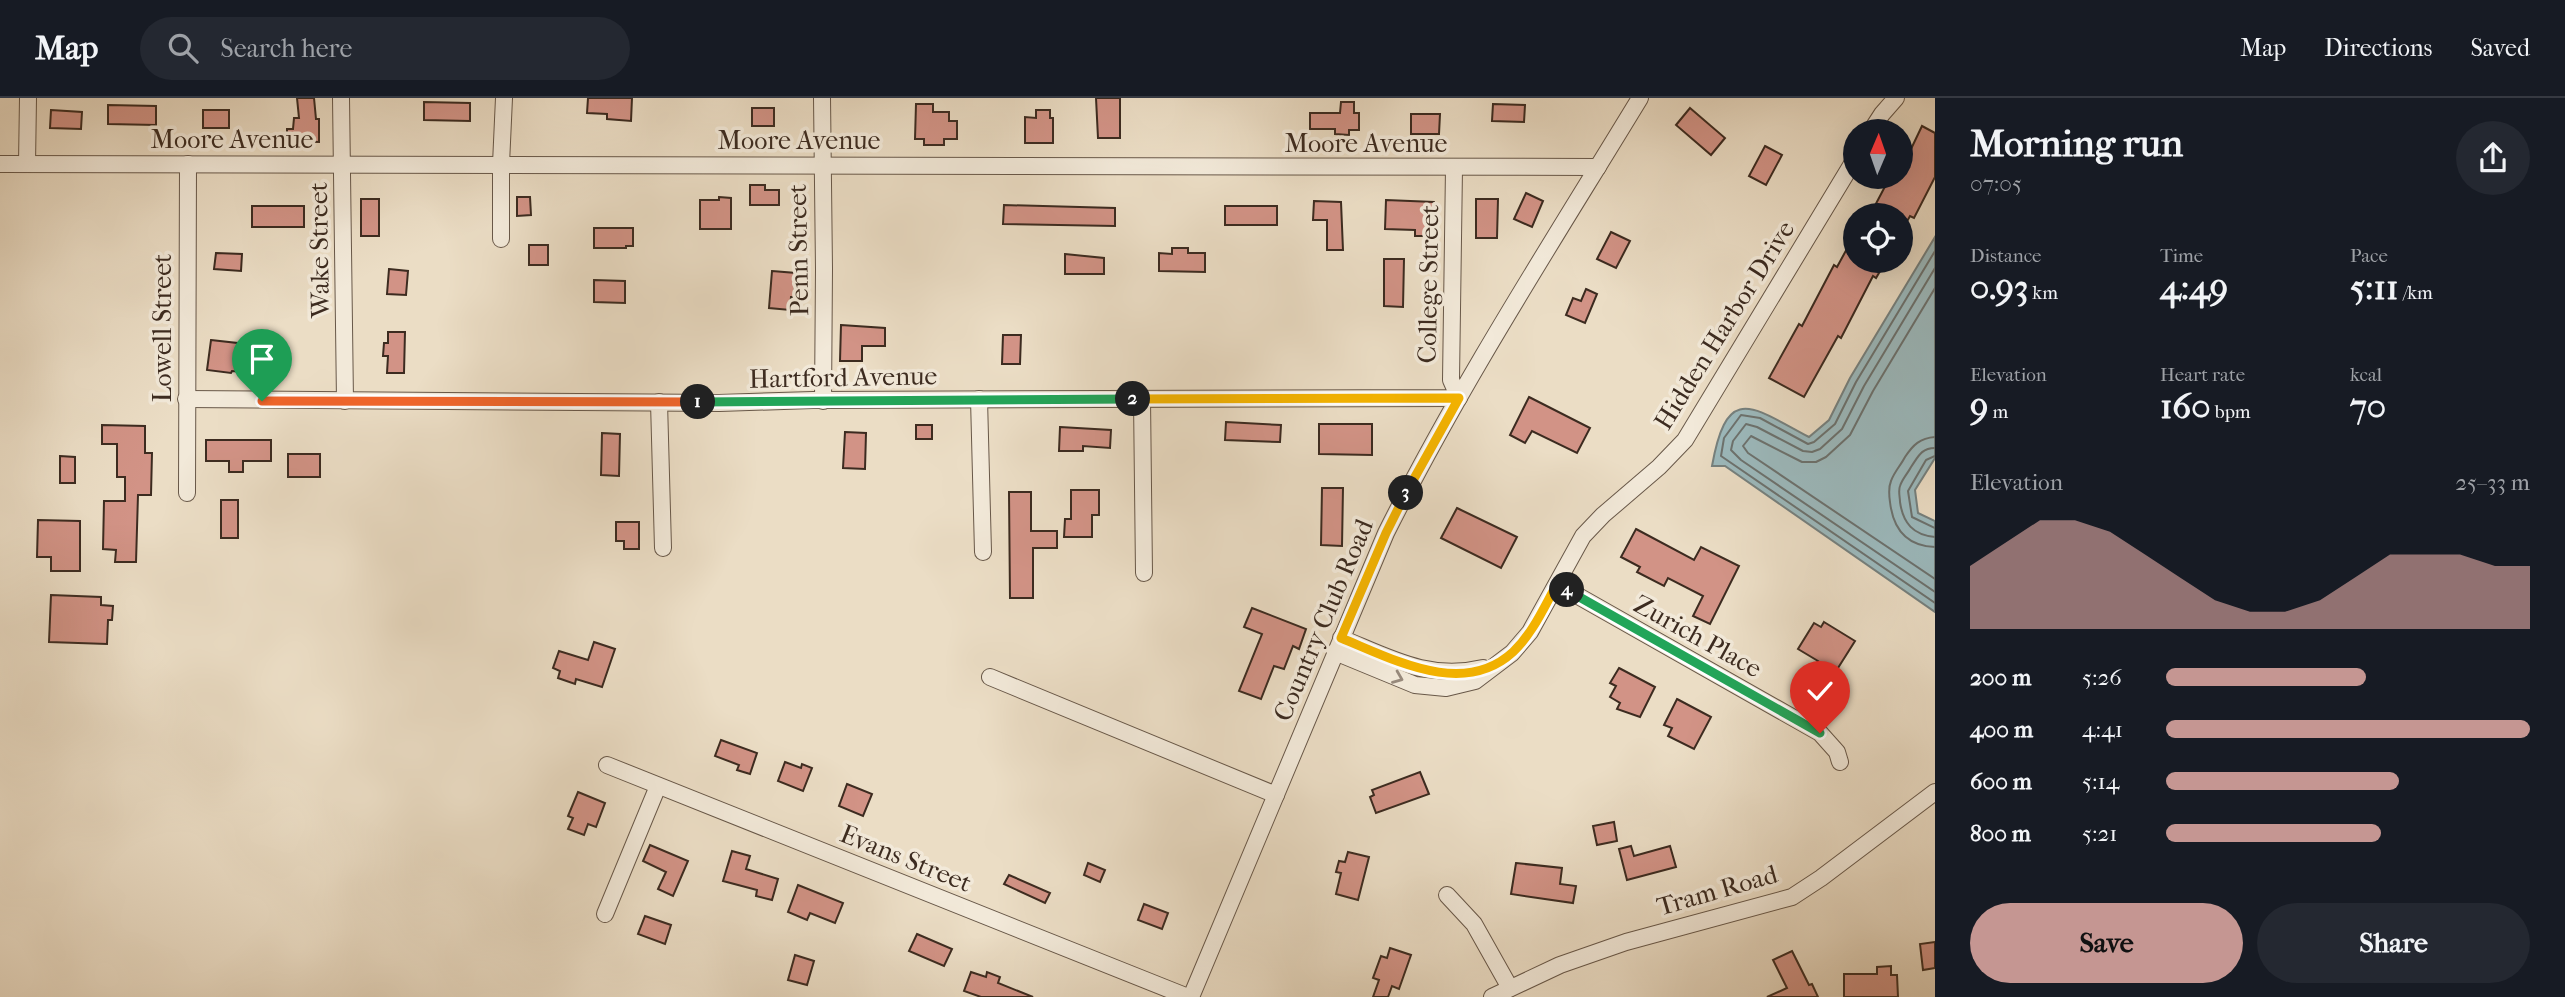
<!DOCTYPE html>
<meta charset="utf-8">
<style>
body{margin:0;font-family:"IM FELL French Canon",serif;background:#242831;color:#f1f3f6;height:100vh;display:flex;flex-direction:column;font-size:26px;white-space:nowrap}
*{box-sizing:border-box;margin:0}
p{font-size:23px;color:#9ea1a6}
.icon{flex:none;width:38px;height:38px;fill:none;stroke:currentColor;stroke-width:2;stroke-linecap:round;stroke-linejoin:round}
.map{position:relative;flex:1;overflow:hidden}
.details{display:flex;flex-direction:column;background:#171b24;width:630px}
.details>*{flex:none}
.needle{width:46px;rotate:2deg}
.fabs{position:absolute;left:1843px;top:21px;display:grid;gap:14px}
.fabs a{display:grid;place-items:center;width:70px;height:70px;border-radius:50%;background:#171b24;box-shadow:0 7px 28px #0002;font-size:35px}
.pin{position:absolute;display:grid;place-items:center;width:60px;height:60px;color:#fff;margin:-72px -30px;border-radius:50% 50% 50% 0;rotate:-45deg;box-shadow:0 0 7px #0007}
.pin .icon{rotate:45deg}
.km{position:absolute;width:35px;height:35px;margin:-18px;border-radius:50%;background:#222;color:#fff;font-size:19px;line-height:35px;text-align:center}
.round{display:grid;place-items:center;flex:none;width:74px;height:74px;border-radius:37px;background:#242831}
.overview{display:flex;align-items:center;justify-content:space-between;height:119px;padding:0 35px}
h1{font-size:38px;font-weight:700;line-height:52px}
.figures{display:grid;grid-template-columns:repeat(3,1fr);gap:10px;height:119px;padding:7px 35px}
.figures div{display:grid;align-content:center}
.figures b{font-size:35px;font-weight:700}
.figures small{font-size:19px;font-weight:400}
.figures p{font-size:19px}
.chart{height:196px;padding:14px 35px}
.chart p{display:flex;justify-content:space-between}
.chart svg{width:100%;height:126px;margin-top:7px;fill:#c59692;opacity:.7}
.button{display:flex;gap:14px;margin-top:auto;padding:14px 35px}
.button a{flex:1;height:80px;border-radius:42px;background:#c59692;color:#111;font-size:28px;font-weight:700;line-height:80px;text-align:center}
.button a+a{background:#242831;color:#f1f3f6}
ul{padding:0 35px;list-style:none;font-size:23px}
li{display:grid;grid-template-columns:112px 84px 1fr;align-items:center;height:52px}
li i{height:18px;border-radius:9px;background:#c59692}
header{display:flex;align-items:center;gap:42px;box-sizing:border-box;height:98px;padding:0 35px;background:#171b24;border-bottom:2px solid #363941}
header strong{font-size:33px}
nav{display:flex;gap:38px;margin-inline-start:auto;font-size:24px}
.search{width:490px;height:63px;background:#242831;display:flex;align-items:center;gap:18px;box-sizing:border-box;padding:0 24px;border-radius:38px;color:#9ea1a6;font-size:26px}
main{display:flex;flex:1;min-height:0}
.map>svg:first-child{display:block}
.water{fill:#9cbabe;stroke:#76817f;stroke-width:2}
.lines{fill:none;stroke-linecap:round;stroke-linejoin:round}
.shore{stroke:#6c726f;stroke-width:2}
.building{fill:#d29386;stroke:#3c2b20;stroke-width:2}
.minor-casing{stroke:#685849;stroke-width:18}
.minor{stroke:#f2e9d9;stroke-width:16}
.oneway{stroke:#978a7c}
.split-1-casing{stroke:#fff;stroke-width:14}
.split-2-casing{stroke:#fff;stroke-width:14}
.split-3-casing{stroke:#fff;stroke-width:14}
.split-4-casing{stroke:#fff;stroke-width:14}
.split-5-casing{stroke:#fff;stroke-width:14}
.split-1{stroke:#f0652b;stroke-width:9}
.split-2{stroke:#22a559;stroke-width:9}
.split-3{stroke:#f5b400;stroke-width:9}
.split-4{stroke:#f5b400;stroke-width:9}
.split-5{stroke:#22a559;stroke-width:9}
.labels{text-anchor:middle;stroke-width:7;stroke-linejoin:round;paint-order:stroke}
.street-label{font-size:26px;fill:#3c2b20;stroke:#f2e9d9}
</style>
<header>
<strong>Map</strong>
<div class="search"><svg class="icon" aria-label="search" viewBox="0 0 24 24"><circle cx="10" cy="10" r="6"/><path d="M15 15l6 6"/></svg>Search here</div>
<nav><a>Map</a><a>Directions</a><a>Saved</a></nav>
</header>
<main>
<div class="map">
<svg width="1935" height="899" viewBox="0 0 1935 899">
<rect width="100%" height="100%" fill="#ebddc5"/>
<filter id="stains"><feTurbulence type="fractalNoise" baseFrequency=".00286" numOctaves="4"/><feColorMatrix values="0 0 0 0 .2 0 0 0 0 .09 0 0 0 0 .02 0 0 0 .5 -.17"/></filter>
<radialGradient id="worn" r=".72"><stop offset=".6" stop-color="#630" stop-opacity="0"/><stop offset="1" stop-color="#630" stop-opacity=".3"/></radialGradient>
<path class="water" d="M1935 139V360L1915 392 1918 415 1935 423V514L1725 368H1712C1727 284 1752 309 1809 339L1829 322 1850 280Z"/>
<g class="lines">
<g class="shore">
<path d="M1935 153 1856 284 1835 326 1814 344 1808 346 1760 320 1741 317 1724 340 1721 358 1935 505"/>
<path d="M1935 170 1864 288 1842 331 1820 351 1812 354 1803 353 1757 329 1746 326 1733 343 1731 352 1741 362 1935 494"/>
<path d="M1935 190 1873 293 1850 337 1826 359 1816 364H1802L1751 338 1743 348 1748 355 1935 481"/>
<path d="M1935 339C1920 340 1913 347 1905 359 1901 367 1894 374 1891 383 1888 390 1889 397 1890 404 1893 430 1906 448 1935 449"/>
<path d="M1935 350C1921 350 1918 359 1911 369 1908 375 1902 381 1900 388 1898 393 1900 399 1900 404 1903 425 1913 437 1935 439"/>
<path d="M1935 358 1926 362 1908 393 1912 419 1935 430"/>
</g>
</g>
<g class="building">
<path d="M297 0H314L316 21H319V44L287 43V31H293L294 20H299Z"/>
<path d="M588 0H632L631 23 607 21V16L587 15Z"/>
<path d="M1096 0H1120V40H1098Z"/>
<path d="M424 4 470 5V23L424 22Z"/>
<path d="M1341 4H1354V15H1359V32H1349V37L1335 36V31H1310V15H1340Z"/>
<path d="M916 6H933V14H949V23H957V41H944V47H924V41H915Z"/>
<path d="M1493 6 1525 7 1524 24 1492 23Z"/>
<path d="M108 7 156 8V27L108 26Z"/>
<rect x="752" y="10" width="22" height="18"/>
<path d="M1690 10 1725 40 1711 57 1676 27Z"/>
<path d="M51 12 82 14 81 31 50 30Z"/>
<rect x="203" y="12" width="26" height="18"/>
<path d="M1036 12H1050V20H1053V45H1025V19L1036 20Z"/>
<path d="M1411 16H1440L1439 36H1411Z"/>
<path d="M1922 28 1935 35V79L1914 120 1910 118 1900 136V117H1870L1890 79H1900V58L1906 48 1911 51Z"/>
<path d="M1765 48 1782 57 1766 87 1749 78Z"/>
<path d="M750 87H765V92H779V107H750Z"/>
<path d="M1526 95 1543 103 1532 129 1514 121Z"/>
<path d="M517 99H530L531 117 517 118Z"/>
<path d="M719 99 731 100V131H700V102H719Z"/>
<rect x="361" y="101" width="18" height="37"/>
<path d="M1476 101H1498L1497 140H1476Z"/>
<path d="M1386 102 1434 104V138H1415V132L1385 131Z"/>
<path d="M1314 103 1341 104 1343 152H1327V122H1313Z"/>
<path d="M1004 107 1115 110V128L1003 126Z"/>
<rect x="252" y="108" width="52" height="21"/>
<rect x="1225" y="108" width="52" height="19"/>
<path d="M594 130H633V148H626V150H594Z"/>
<path d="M1611 134 1630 143 1616 170 1597 161Z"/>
<path d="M1855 136V163H1886L1876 180 1873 178 1841 240 1838 238 1804 299 1769 280 1799 226 1802 228 1834 167 1837 169Z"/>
<rect x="529" y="147" width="19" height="20"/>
<path d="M1172 150H1188V155H1205V174L1159 173V155L1172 156Z"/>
<path d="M216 155 242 156 241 173 214 171Z"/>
<path d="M1065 156 1104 160V176H1065Z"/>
<path d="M1384 161H1404L1403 209 1384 208Z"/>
<path d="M389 171 408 173 406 197 387 196Z"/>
<path d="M772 173 796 175 794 199H791L790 212 769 210Z"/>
<path d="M594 182 625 183V205L594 204Z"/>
<path d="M1586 191 1597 196 1585 225 1566 217 1573 200 1581 203Z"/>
<path d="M841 227 885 230V248H862V263H840Z"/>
<path d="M388 234H405L404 275H387L388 258H383L384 245H388Z"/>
<path d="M1003 237H1021L1020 266H1002Z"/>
<path d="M211 242 246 246 242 274 232 273 231 275 207 272Z"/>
<path d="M1529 299 1590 330 1577 355 1532 333 1525 345 1510 337Z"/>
<path d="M1226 324 1281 327 1280 344 1225 342Z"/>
<path d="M1319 326H1372V357L1319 356Z"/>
<path d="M102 327 145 328V355H152L151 397H138L136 464H115L116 452 103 451 104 403H125V379H117V346H102Z"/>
<rect x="916" y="327" width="16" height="14"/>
<path d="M1060 329 1111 332 1110 350 1083 348V353H1059Z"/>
<path d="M845 334 866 335 865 371 843 370Z"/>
<path d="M602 335 620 336 619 378 601 377Z"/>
<path d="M206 342H271V363H243V374H229V363H206Z"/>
<rect x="288" y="356" width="32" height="23"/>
<path d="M60 358 75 359V385H60Z"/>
<path d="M1322 390H1343L1342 448 1321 447Z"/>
<path d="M1071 392H1099V417H1092V439H1064L1065 421H1071Z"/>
<path d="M1009 394H1031V433H1057V450H1033V500H1010Z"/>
<rect x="221" y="402" width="17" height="38"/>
<path d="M1457 410 1517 439 1501 470 1441 440Z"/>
<path d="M38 422 80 423V473H51V459H37Z"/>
<path d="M616 424H639V451H624V443H616Z"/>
<path d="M1636 431 1694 462 1701 449 1739 468 1710 526 1693 518 1703 498 1668 480 1664 488 1637 474 1640 469 1621 459Z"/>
<path d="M51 497 101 499V507L113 508 112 522H108L107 546 49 544Z"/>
<path d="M1252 510 1306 531 1299 551 1293 548 1284 571 1274 568 1261 601 1239 593 1262 536 1244 529Z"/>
<path d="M1824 524 1855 543 1826 589 1808 578 1818 563 1798 551 1814 525 1821 529Z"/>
<path d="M594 544 615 551 602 589 576 581 575 586 558 580 560 573 553 570 559 553 588 562Z"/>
<path d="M1619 570 1655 589 1640 619 1617 611 1620 605 1610 599 1616 588 1610 585Z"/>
<path d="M1677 601 1711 619 1694 651 1668 638 1672 630 1664 627Z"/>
<path d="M721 642 757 655 750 676 737 672 739 667 715 658Z"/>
<path d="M785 664 801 670 802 666 812 670 803 693 778 683Z"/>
<path d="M1420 674 1429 696 1376 715 1370 699 1374 697 1372 692Z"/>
<path d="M847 686 872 696 863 718 839 708Z"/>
<path d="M578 694 605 705 596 729 588 726 584 737 568 731 573 720 568 718Z"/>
<path d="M1614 724 1617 743 1597 747 1593 728Z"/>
<path d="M650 747 688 763 673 798 658 791 666 774 643 763Z"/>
<path d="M1631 748 1634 758 1670 748 1676 769 1627 782 1619 751Z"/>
<path d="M732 753 750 758 746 771 778 781 772 802 756 798 757 792 723 783Z"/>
<path d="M1348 754 1369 759 1358 802 1336 796 1341 775 1336 774 1339 763 1345 764Z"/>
<path d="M1088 765 1105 772 1100 784 1084 777Z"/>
<path d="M1516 765 1562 770 1560 786 1576 788 1573 805 1511 796Z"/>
<path d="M1009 777 1050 795 1045 805 1004 786Z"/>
<path d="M798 787 843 805 835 825 810 815 807 822 788 814Z"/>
<path d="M1144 806 1168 815 1162 831 1138 822Z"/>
<path d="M645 818 671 827 665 846 638 836Z"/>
<path d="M917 836 952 851 944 868 909 853Z"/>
<path d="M1935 844V870L1923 872 1920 846Z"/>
<path d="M1390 850 1411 857 1399 891 1392 888 1388 899H1373L1379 882 1373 880 1381 858 1387 860Z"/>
<path d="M1792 853 1809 887 1812 886 1818 899H1767L1787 890 1773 862Z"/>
<path d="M795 857 814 863 807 887 788 882Z"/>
<path d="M1891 868V877H1897L1898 899H1844V876H1877V869Z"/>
<path d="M971 874 986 879 987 874 1000 879 998 885 1033 899H981L964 893Z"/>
</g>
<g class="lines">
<defs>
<g id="minor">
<path d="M341 0 345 303"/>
<path d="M822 0 824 171 823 303"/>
<path d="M1871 33 1882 16 1896 0"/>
<path d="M0 66 1598 69"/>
<path d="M27 66 28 0"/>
<path d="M501 141V66L504 0"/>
<path d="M186 301 719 305 813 302 1459 300 1451 282 1454 70"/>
<path d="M979 301 983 454"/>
<path d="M1142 301 1144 475"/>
<path d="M659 304 663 450"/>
<path d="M187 395 188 66"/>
<path d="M1557 486 1820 635 1837 654 1840 664"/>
<path d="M1341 540C1390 560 1429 583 1483 570"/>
<path d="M1335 554 1415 587 1446 590 1475 583 1512 555 1530 534 1583 438 1603 417 1659 369 1685 342 1855 61"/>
<path d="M990 579 1276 697"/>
<path d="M607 667 1188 899"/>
<path d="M1447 797 1474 826 1510 890"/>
<path d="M605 816 658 688"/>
<path d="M1191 899 1386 435C1461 285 1553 143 1640 0"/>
<path d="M1492 899 1560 867 1626 844 1792 799 1821 780 1935 694"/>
</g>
</defs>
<use href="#minor" class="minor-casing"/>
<use href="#minor" class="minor"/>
</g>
<defs><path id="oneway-chevron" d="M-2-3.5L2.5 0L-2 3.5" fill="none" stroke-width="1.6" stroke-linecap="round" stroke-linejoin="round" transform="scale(1.75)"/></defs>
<use class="oneway" href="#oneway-chevron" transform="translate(1398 580) rotate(22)"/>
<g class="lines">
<defs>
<path id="split-1" d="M262 303 698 304"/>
<path id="split-2" d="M698 304 1133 301"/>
<path id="split-3" d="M1133 301 1459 300 1406 395"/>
<path id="split-4" d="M1406 395 1386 435 1341 540C1393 561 1463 600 1513 554 1533 535 1544 509 1557 486L1567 492"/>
<path id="split-5" d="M1567 492 1820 635"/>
</defs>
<use href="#split-1" class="split-1-casing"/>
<use href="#split-2" class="split-2-casing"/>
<use href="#split-3" class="split-3-casing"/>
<use href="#split-4" class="split-4-casing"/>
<use href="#split-5" class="split-5-casing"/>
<use href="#split-1" class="split-1"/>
<use href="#split-2" class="split-2"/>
<use href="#split-3" class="split-3"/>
<use href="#split-4" class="split-4"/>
<use href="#split-5" class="split-5"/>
</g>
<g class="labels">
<g class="street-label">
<text x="232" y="50">Moore Avenue</text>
<text x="799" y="51">Moore Avenue</text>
<text x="1366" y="54">Moore Avenue</text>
<text transform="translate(319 152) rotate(-91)" y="9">Wake Street</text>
<text transform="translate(798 152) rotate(-91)" y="9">Penn Street</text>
<text transform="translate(1428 186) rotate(-89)" y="9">College Street</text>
<text transform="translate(1724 227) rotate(-58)" y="9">Hidden Harbor Drive</text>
<text transform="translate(162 230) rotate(-90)" y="9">Lowell Street</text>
<text transform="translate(843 279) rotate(-1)" y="9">Hartford Avenue</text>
<text transform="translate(1323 522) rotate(-67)" y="9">Country Club Road</text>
<text transform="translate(1698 538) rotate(29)" y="9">Zurich Place</text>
<text transform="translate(906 760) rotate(22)" y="9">Evans Street</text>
<text transform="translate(1717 792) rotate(-16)" y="9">Tram Road</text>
</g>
</g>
<rect width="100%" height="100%" filter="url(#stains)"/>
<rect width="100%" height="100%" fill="url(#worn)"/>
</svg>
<div class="fabs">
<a><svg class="needle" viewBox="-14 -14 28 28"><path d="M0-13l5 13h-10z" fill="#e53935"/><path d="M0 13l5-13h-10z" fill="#9ea1a6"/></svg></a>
<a><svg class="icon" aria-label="locate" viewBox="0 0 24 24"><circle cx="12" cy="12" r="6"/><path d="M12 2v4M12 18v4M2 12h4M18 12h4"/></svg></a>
</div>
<div class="pin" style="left:262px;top:303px;background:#1e9e55"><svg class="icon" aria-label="arrive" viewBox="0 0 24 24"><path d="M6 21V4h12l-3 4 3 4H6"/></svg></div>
<div class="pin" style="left:1820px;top:635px;background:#d93025"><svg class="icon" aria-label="check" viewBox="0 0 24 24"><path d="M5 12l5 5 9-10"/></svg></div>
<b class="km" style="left:698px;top:304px">1</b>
<b class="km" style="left:1133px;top:301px">2</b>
<b class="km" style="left:1406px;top:395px">3</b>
<b class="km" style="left:1567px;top:492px">4</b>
</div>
<section class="details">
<div class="overview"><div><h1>Morning run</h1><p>07:05</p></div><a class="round"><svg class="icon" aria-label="share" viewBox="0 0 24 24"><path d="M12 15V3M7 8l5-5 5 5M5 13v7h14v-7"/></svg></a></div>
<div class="figures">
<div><p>Distance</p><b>0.93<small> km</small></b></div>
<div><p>Time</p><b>4:49</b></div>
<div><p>Pace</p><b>5:11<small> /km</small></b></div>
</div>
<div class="figures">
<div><p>Elevation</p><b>9<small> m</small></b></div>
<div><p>Heart rate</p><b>160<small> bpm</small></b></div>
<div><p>kcal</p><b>70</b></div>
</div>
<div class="chart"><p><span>Elevation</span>25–33 m</p>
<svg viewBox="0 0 160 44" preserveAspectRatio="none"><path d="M0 44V22L10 14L20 6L30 6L40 10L50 18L60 26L70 34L80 38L90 38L100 34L110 26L120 18L130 18L140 18L150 22L160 22V44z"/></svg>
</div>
<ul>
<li><b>200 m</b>5:26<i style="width:55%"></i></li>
<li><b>400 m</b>4:41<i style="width:100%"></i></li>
<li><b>600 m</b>5:14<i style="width:64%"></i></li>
<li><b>800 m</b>5:21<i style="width:59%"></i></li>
</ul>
<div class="button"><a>Save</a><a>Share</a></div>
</section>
</main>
